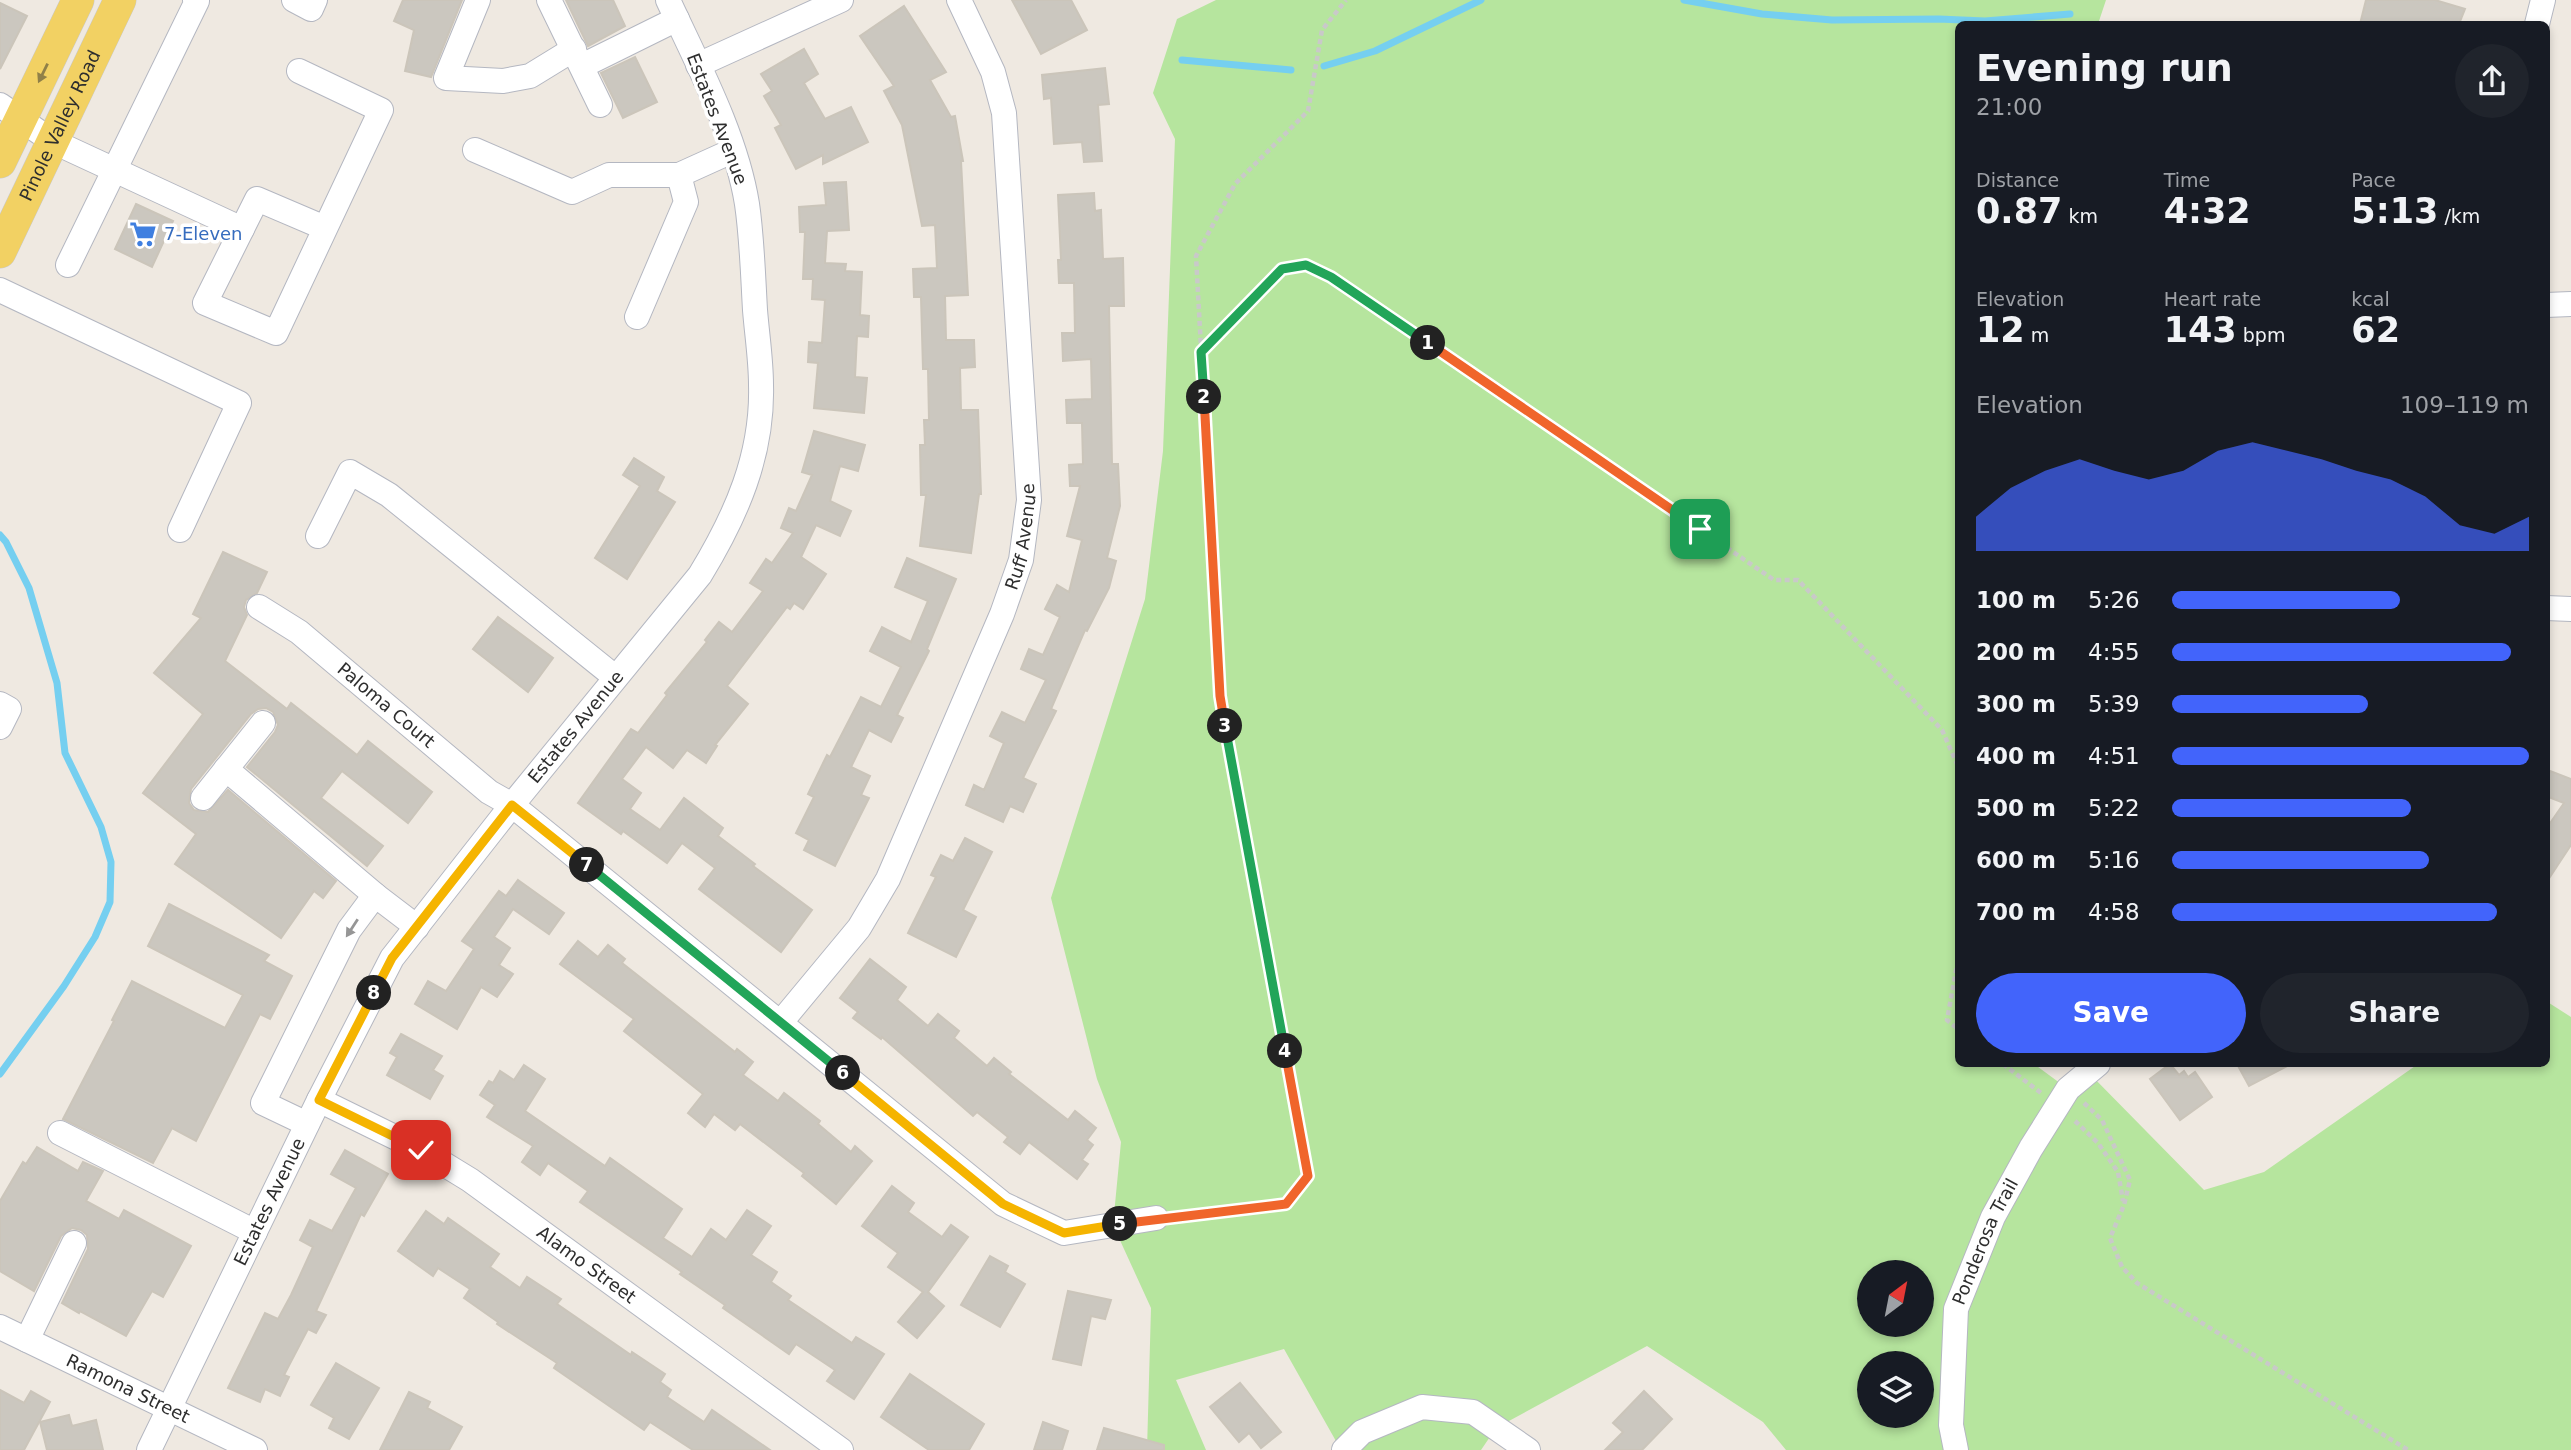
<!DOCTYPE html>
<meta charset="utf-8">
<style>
body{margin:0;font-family:"DejaVu Sans",sans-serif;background:#20242c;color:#f1f3f6;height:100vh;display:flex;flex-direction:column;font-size:26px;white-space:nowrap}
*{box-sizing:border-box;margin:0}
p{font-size:23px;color:#9ea1a6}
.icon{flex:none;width:38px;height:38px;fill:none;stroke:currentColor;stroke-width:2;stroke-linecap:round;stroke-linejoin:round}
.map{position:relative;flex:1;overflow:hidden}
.drawer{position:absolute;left:1955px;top:21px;width:595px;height:1046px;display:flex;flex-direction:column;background:#171b24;border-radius:10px;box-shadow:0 4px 10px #0003}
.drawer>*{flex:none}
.needle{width:46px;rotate:32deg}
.buttons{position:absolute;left:1857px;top:1260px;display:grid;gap:14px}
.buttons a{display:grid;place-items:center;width:77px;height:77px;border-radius:50%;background:#171b24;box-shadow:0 4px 10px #0003;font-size:35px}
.pin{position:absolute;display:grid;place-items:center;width:60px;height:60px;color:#fff;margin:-30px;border-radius:14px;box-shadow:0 4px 10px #0006}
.km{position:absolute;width:35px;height:35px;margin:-18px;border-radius:50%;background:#222;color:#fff;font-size:19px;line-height:35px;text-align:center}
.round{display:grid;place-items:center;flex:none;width:74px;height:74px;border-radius:37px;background:#20242c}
.summary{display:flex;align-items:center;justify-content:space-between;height:119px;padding:0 21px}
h1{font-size:38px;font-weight:700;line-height:52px}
.figures{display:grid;grid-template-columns:repeat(3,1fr);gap:10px;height:119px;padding:7px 21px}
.figures div{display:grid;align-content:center}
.figures b{font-size:35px;font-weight:700}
.figures small{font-size:19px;font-weight:400}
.figures p{font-size:19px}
.chart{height:196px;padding:14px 21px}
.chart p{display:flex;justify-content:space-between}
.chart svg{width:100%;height:126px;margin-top:7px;fill:#4264fb;opacity:.7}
.primary-button{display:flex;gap:14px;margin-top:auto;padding:14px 21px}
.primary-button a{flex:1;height:80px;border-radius:42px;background:#4264fb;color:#fff;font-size:28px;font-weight:700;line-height:80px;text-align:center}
.primary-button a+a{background:#20242c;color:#f1f3f6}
ul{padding:0 21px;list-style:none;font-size:23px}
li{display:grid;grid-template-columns:112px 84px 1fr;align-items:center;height:52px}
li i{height:18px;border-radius:9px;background:#4264fb}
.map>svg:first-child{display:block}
.green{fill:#b6e59e;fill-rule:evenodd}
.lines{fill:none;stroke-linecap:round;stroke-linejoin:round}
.stream{stroke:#75cff0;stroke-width:7}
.building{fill:#cbc7bf;stroke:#cbc5ba;stroke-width:2}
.minor-casing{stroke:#b4b7c1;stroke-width:26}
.major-casing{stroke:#c9c9c9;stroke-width:33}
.path{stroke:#c9c9c9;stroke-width:4.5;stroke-dasharray:5 3.5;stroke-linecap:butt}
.minor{stroke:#fff;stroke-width:24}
.major{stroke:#f2d163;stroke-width:32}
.oneway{fill:#908048}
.oneway2{fill:#969696}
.split-1-casing{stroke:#fff;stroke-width:14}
.split-2-casing{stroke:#fff;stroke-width:14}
.split-3-casing{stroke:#fff;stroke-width:14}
.split-4-casing{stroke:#fff;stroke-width:14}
.split-5-casing{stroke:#fff;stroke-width:14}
.split-6-casing{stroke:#fff;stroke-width:14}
.split-7-casing{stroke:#fff;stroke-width:14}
.split-8-casing{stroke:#fff;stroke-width:14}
.split-9-casing{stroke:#fff;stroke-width:14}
.split-1{stroke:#f0652b;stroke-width:9}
.split-2{stroke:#22a559;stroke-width:9}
.split-3{stroke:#f0652b;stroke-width:9}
.split-4{stroke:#22a559;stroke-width:9}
.split-5{stroke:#f0652b;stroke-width:9}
.split-6{stroke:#f5b400;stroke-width:9}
.split-7{stroke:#22a559;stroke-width:9}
.split-8{stroke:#f5b400;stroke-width:9}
.split-9{stroke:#f5b400;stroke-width:9}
.labels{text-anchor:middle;stroke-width:7;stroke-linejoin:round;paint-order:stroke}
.street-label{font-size:18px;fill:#2e2e2e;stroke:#fff}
.shop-label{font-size:18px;fill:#366cbe;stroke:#fff;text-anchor:start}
</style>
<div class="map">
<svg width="2571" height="1450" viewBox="0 0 2571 1450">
<rect width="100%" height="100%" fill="#efe9e1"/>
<path class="green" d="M1216 0H2106L2098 24H1958V1064H2034L2068 1089 2088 1072 2204 1190 2264 1172 2418 1064H2546V1001L2571 1017V1450H1786L1763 1422 1647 1346 1496 1428 1481 1450H1341L1284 1349 1176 1380 1206 1450H1147L1151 1308 1113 1225 1121 1142 1097 1079 1051 898 1145 599 1163 451 1175 139 1153 93 1177 19ZM1869 1272H1922V1325H1869ZM1869 1363H1922V1416H1869Z"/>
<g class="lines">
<g class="stream">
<path d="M1684 0 1762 14 1832 20 1939 19 1985 21 2070 14"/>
<path d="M1182 60 1291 70"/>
<path d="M1324 66 1375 51 1481 0"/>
<path d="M0 535 6 542 29 588 57 683 65 753 101 827 111 862 110 902 95 937 64 986 0 1074"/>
</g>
</g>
<g class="building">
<path d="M403 0H462L431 77 405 71 414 30 394 21Z"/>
<path d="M566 0H613L625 26 588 46Z"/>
<path d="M1012 0H1071L1087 30 1041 54Z"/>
<path d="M2366 0H2435L2465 9 2459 24H2360Z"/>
<path d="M0 3 27 16 0 69Z"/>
<path d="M904 6 946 72 930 80 951 117 955 116 963 161H961L968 295 945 296 946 340H974L975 367 960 368 961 410H978L981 494H979L971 553 920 546 926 495H921L920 445H925L924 420H929L928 369H923L921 297H914L913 269 937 268 935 225 922 226 902 125 884 91 894 86 860 36Z"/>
<path d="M804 49 818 74 804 83 825 119 851 107 868 142 823 164V155L796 169 775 128 781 125 764 96 772 91 761 74Z"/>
<path d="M635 57 657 102 623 118 601 73Z"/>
<path d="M1105 68 1109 104 1098 105 1102 161 1084 162 1082 142 1054 144 1051 98 1044 99 1042 75Z"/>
<path d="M846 182 849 230 827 231 825 263 846 264 845 271 862 272 860 315 869 316 868 337 857 336 855 377 867 378 864 413 814 408 818 363 808 362 809 342 822 343 825 300 812 299 813 279H803L805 232H800L799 207 826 205 824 183Z"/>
<path d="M1094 193 1095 211 1101 210 1103 259 1123 258 1124 306H1109L1112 464H1118L1120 506 1107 558 1116 561 1109 588 1087 631 1085 630 1051 709 1056 711 1023 778 1036 784 1023 812 1010 806 1003 822 966 805 974 785 984 790 1004 743 990 736 1002 712 1025 723 1046 680 1021 669 1029 649 1043 655 1060 617 1045 609 1057 585 1069 592 1082 540 1067 536 1080 486H1070L1069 465 1083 464 1082 423H1067L1066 400 1092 399 1091 359 1063 361 1062 333H1075L1074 283H1059L1058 260H1061L1058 195Z"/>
<path d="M136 204 173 221 152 267 115 249Z"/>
<path d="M814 431 865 445 858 471 840 466 830 501 851 511 840 536 816 525 801 557 826 574 803 609 794 603 790 609 787 607 727 686 748 704 715 745 717 746 706 763 687 750 673 768 646 747 622 779 641 793 630 809 660 830 684 798 723 828 718 836 755 864 753 866 812 910 781 952 699 889 715 868 682 843 667 863 623 831 621 834 578 803 631 729 638 733 667 695 665 693 707 642 705 640 719 622 732 632 763 591 750 583 766 559 772 563 793 533 781 528 789 508 796 511 812 475 802 472Z"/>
<path d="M634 458 664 477 657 491 675 502 627 579 595 558 640 486 623 475Z"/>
<path d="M223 552 267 572 257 593 246 600 244 607 247 615 225 661 287 709 291 703 357 755 368 741 432 792 408 823 342 771 321 798 383 846 367 866 247 767 275 732 278 725 273 712 266 708 258 709 251 714 191 789 189 803 194 810 208 812 228 790 336 881 323 898 314 891 281 938 175 864 196 834 143 793 203 714 154 673 201 618 193 614Z"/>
<path d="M907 558 956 579 927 649 929 651 897 715 903 718 891 742 869 730 851 767 870 776 861 795 869 798 835 866 804 850 809 840 796 833 814 797 808 794 827 755 830 757 861 697 881 707 901 667 870 651 882 627 911 642 928 601 895 587Z"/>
<path d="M498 617 553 658 528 692 473 649Z"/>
<path d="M2550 771 2571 779V845L2546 883V829L2564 803 2546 796V780Z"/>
<path d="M965 838 992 852 963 910 976 917 956 957 908 933 936 877 931 875 941 855 953 861Z"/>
<path d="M518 880 564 913 549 934 513 909 494 937 510 948 499 965 513 974 497 997 481 987 457 1029 415 1004 428 981 446 991 474 949 462 941 499 891 506 896Z"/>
<path d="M169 904 269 955 264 961 292 976 270 1019 260 1014 196 1141 172 1128 153 1163 63 1119 114 1021 112 1020 132 981 225 1028 243 995 148 946Z"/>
<path d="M578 941 598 957 608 945 625 959 622 963 735 1052 737 1049 753 1062 743 1075 778 1101 784 1093 820 1121 818 1124 851 1152 855 1146 872 1161 836 1204 802 1176 804 1173 740 1124 735 1130 714 1114 705 1127 688 1113 703 1094 624 1031 634 1019 560 964Z"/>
<path d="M870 959 906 987 897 1000 928 1026 938 1014 959 1031 954 1038 987 1066 994 1058 1011 1072 1009 1074 1068 1120 1075 1111 1096 1128 1087 1140 1093 1145 1082 1160 1088 1164 1077 1179 1029 1142 1020 1154 1004 1142 1008 1137 977 1112 973 1116 882 1037 881 1039 853 1018 858 1012 840 998Z"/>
<path d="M401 1034 442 1056 433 1070 443 1076 430 1099 387 1075 397 1057 390 1053Z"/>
<path d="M2170 1064 2179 1075 2184 1071 2188 1077 2195 1072 2212 1097 2180 1120 2150 1079Z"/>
<path d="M2237 1064H2291L2249 1086Z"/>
<path d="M524 1065 545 1079 525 1111 605 1166 610 1158 682 1209 663 1238 692 1257 711 1229 726 1240 747 1210 771 1226 751 1255 777 1272 771 1282 791 1296 788 1300 852 1343 856 1337 884 1354 854 1399 827 1381 835 1370 796 1344 789 1354 723 1308 725 1305 680 1274 682 1272 580 1202 588 1191 548 1163 540 1175 522 1162 533 1146 487 1117 495 1105 480 1095 489 1081 493 1083 500 1071 514 1080Z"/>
<path d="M37 1147 78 1171 83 1162 103 1171 86 1201 119 1219 124 1210 191 1246 163 1297 152 1291 126 1336 80 1311 79 1313 62 1303 88 1249 87 1235 81 1230 72 1228 61 1236 34 1291 0 1271V1201L23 1162 26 1164Z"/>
<path d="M345 1150 388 1174 364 1216 361 1214 316 1311 326 1315 316 1333 308 1329 284 1375 289 1377 280 1396 265 1389 260 1402 228 1388 265 1313 278 1319 291 1295 313 1247 300 1240 310 1220 332 1231 356 1188 331 1174Z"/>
<path d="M892 1186 914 1203 908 1212 942 1237 951 1225 968 1237 928 1292 944 1306 917 1338 898 1322 923 1292 888 1267 898 1253 862 1226Z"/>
<path d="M426 1211 444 1224 448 1218 499 1254 490 1267 520 1288 527 1277 561 1299 557 1304 631 1355 632 1352 665 1374 660 1382 671 1390 667 1397 704 1422 712 1410 770 1450H693L650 1422 644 1430 554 1368 557 1363 497 1324 498 1322 464 1298 470 1289 438 1268 433 1276 398 1251Z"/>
<path d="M990 1256 1008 1266 1005 1272 1025 1284 1000 1327 961 1305Z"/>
<path d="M1068 1291 1111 1300 1105 1319 1091 1316 1081 1365 1053 1359Z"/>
<path d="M336 1363 379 1388 349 1439 329 1428 334 1418 311 1405Z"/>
<path d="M910 1374 984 1424 969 1450H929L881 1417Z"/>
<path d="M1240 1383 1281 1432 1261 1448 1249 1433 1239 1442 1210 1407Z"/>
<path d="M0 1390 24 1403 31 1391 50 1402 24 1450H0Z"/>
<path d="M1644 1391 1672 1419 1642 1450H1605L1623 1432 1613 1423Z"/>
<path d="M409 1392 430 1402 427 1408 462 1427 449 1450H380Z"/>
<path d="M69 1415 72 1426 96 1420 103 1450H47L40 1422Z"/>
<path d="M1043 1422 1068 1431 1062 1450H1034Z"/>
<path d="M1104 1428 1164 1445V1450H1097Z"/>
</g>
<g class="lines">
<defs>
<g id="minor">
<path d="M294 0 311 9 315 0"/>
<path d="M478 0 446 78 503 81 530 76 574 49"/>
<path d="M549 0 600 105"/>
<path d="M2537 24 2543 0"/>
<path d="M698 65 841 0"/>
<path d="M582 66 677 19"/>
<path d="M299 71 381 110 276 333 205 303 257 199 325 228"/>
<path d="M0 105 52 141 242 229"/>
<path d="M475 150 572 192 609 175H679"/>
<path d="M68 265 197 1 195 0"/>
<path d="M0 290 239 403 180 530"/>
<path d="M2546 305 2571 304"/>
<path d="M637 317 686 202 679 175 732 151"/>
<path d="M318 536 350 472 389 495 615 677"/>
<path id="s1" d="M259 607 299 632 489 792 512 805 1003 1204 1064 1233 1156 1218"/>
<path d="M2546 608 2571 609"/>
<path d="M0 704 9 709 0 727"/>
<path d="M226 769 375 895"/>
<path d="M203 798 263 723"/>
<path id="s2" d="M781 1022 859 928 888 879 1002 614 1021 560 1029 500 1004 113 993 72 959 0"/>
<path id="s3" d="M319 1100 421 1150 470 1180 841 1450"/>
<path d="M307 1124 263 1103 349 930 375 895 417 927"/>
<path d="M60 1133 255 1232"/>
<path id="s4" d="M0 1327 255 1450"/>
<path d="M27 1340 74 1243"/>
<path id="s5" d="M149 1450 319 1100 392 958 512 805 700 575C736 516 763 455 761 385 761 360 757 335 755 310 753 275 752 238 747 204 736 135 697 63 668 0"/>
<path d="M1344 1450 1362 1432 1422 1407 1473 1412 1528 1450"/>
<path id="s6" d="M1956 1450 1951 1425 1956 1309 1993 1217 2031 1148 2068 1089 2098 1064"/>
</g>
<g id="major">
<path d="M0 162 78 0"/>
<path id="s7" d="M0 252 120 0"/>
</g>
</defs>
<use href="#minor" class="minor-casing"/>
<use href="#major" class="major-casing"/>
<g class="path">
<path d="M1202 351 1282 269 1306 265 1331 277 1774 580H1798L1942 730 1958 766"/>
<path d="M1958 960 1947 1020 1958 1029"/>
<path d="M2003 1064 2041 1093"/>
<path d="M2084 1103 2102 1120 2130 1180 2124 1205 2110 1238 2122 1267 2137 1283 2408 1450"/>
<path d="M2075 1121 2098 1143 2118 1172 2123 1201"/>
<path d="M1178 1216 1286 1204 1308 1176 1220 696 1196 256 1235 184 1308 111 1322 30 1346 0"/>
</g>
<use href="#minor" class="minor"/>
<use href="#major" class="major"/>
</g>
<defs><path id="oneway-solid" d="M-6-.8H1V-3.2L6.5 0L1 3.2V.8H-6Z" transform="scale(1.75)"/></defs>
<use class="oneway" href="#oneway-solid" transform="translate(43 73) rotate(116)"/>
<use class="oneway2" href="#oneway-solid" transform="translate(352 928) rotate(123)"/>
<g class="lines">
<defs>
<path id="split-1" d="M1428 343 1700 529"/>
<path id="split-2" d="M1204 397 1201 352 1282 269 1306 265 1331 277 1428 343"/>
<path id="split-3" d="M1204 397 1220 696 1225 726"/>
<path id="split-4" d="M1225 726 1285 1051"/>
<path id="split-5" d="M1120 1224 1286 1204 1308 1176 1285 1051"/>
<path id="split-6" d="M843 1073 1003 1204 1064 1233 1120 1224"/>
<path id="split-7" d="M587 865 843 1073"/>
<path id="split-8" d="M374 993 392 958 512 805 587 865"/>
<path id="split-9" d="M374 993 319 1100 421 1150"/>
</defs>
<use href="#split-1" class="split-1-casing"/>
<use href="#split-2" class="split-2-casing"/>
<use href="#split-3" class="split-3-casing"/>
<use href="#split-4" class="split-4-casing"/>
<use href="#split-5" class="split-5-casing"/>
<use href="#split-6" class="split-6-casing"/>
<use href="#split-7" class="split-7-casing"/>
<use href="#split-8" class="split-8-casing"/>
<use href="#split-9" class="split-9-casing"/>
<use href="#split-1" class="split-1"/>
<use href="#split-2" class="split-2"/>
<use href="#split-3" class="split-3"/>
<use href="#split-4" class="split-4"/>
<use href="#split-5" class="split-5"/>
<use href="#split-6" class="split-6"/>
<use href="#split-7" class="split-7"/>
<use href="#split-8" class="split-8"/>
<use href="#split-9" class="split-9"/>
</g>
<defs>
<symbol id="supermarket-bare" viewBox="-9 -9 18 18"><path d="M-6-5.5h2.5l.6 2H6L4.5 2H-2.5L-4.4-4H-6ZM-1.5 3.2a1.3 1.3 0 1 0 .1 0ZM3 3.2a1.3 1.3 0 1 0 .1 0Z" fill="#3f7fe0" stroke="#fff" stroke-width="2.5" paint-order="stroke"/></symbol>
</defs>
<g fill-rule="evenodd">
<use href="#supermarket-bare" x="124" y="215" width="38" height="38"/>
</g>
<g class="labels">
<g class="street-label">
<text transform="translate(717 119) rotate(69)" y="6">Estates Avenue</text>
<text dy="6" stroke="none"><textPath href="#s7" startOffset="140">Pinole Valley Road</textPath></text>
<text dy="6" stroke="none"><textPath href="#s2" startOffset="548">Ruff Avenue</textPath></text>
<text dy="6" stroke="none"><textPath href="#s1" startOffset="161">Paloma Court</textPath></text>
<text dy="6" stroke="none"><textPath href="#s5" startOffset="844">Estates Avenue</textPath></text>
<text dy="6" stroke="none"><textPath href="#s5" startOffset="276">Estates Avenue</textPath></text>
<text dy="6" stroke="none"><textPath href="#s6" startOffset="215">Ponderosa Trail</textPath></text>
<text dy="6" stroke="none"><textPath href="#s3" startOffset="315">Alamo Street</textPath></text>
<text dy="6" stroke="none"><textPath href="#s4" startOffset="142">Ramona Street</textPath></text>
</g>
<g class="shop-label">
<text x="164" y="240">7-Eleven</text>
</g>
</g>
</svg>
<div class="buttons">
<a><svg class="needle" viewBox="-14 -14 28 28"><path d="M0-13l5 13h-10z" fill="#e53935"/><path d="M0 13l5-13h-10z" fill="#9ea1a6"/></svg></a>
<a><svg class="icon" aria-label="layers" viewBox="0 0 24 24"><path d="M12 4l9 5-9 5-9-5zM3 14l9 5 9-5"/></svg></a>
</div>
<div class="pin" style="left:1700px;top:529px;background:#1e9e55"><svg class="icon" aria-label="arrive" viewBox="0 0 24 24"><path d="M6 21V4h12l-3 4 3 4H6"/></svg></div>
<div class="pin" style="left:421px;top:1150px;background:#d93025"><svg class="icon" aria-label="check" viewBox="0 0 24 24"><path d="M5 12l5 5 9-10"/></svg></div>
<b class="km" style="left:1428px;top:343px">1</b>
<b class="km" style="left:1204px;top:397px">2</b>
<b class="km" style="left:1225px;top:726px">3</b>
<b class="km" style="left:1285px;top:1051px">4</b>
<b class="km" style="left:1120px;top:1224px">5</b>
<b class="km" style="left:843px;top:1073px">6</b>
<b class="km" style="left:587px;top:865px">7</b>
<b class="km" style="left:374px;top:993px">8</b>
<section class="drawer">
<div class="summary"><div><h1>Evening run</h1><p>21:00</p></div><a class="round"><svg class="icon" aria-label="share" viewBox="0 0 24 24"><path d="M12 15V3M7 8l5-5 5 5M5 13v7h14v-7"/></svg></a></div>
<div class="figures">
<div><p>Distance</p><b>0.87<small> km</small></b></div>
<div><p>Time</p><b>4:32</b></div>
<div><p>Pace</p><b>5:13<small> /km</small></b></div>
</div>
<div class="figures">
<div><p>Elevation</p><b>12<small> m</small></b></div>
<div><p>Heart rate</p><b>143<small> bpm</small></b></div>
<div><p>kcal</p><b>62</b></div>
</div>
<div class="chart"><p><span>Elevation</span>109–119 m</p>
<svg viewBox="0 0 160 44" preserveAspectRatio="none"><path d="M0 44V32L10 22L20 16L30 12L40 16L50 19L60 16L70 9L80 6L90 9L100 12L110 16L120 19L130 25L140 35L150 38L160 32V44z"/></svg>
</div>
<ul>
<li><b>100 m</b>5:26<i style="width:64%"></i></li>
<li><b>200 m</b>4:55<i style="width:95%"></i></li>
<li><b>300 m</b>5:39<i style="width:55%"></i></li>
<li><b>400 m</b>4:51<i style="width:100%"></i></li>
<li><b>500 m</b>5:22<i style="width:67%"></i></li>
<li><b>600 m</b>5:16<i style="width:72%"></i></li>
<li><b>700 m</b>4:58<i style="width:91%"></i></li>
</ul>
<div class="primary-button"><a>Save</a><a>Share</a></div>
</section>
</div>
